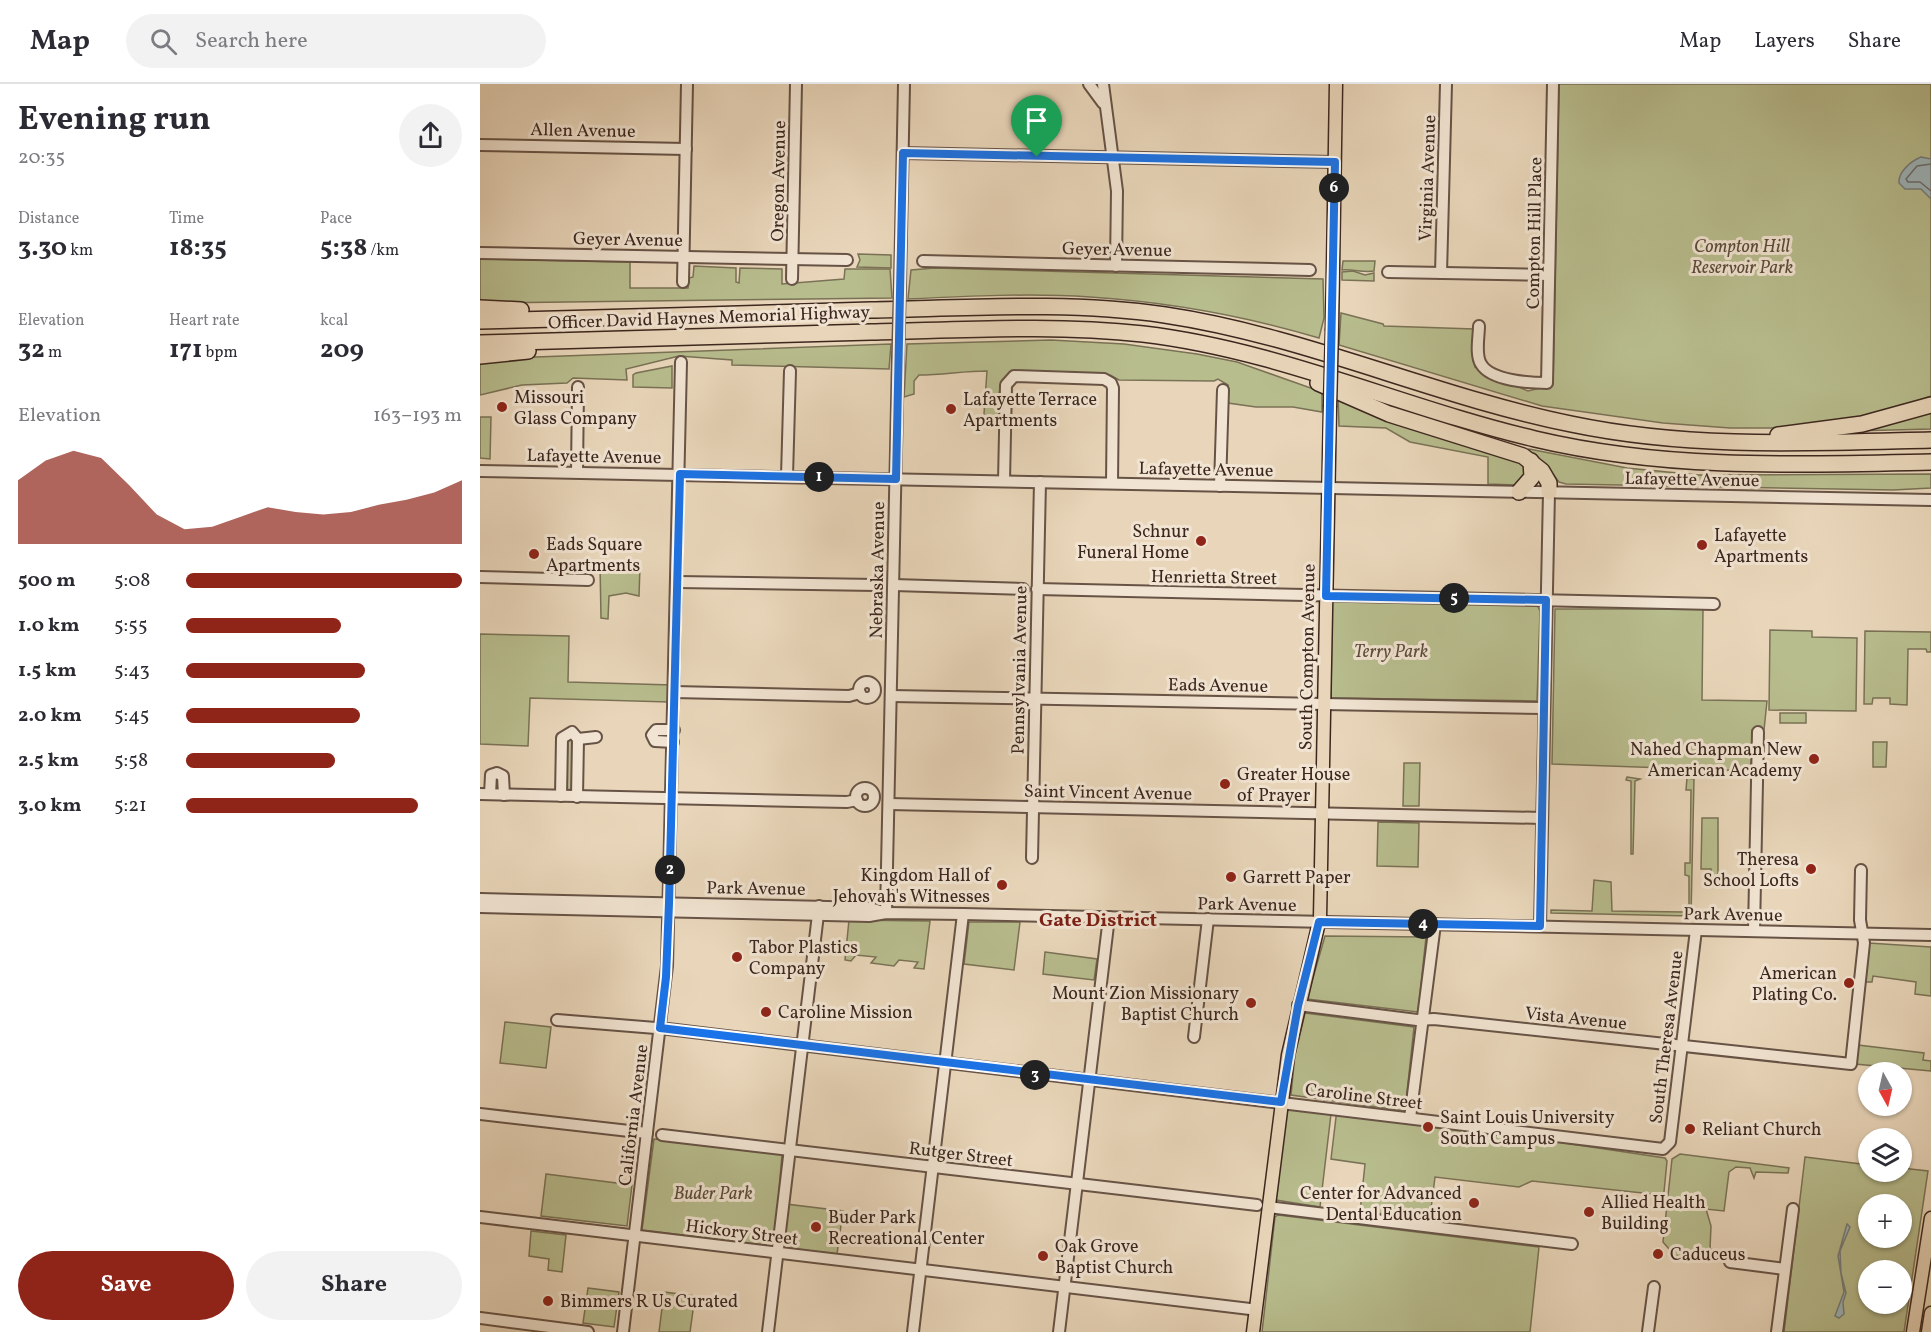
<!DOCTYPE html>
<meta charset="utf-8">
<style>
body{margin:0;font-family:Vollkorn,serif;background:#f2f2f3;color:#2b2b33;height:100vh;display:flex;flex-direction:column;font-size:22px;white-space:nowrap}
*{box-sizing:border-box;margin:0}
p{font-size:20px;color:#7c7c81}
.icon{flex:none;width:33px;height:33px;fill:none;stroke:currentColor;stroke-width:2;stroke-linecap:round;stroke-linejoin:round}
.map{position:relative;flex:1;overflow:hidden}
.panel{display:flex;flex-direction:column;background:#fff;width:480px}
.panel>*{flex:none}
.needle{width:39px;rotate:172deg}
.controls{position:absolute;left:1378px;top:978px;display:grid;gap:12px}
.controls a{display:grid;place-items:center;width:54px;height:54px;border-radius:50%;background:#fff;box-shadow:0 2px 4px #0004;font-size:30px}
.pin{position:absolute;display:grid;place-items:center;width:51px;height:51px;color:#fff;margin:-62px -26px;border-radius:50% 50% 50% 0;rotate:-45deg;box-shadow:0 0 6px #0007}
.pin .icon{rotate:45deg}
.km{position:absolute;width:30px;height:30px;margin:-15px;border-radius:50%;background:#222;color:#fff;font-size:16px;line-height:30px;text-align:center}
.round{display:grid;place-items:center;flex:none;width:63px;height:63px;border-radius:32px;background:#f2f2f3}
.overview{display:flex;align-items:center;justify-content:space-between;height:102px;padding:0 18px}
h1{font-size:33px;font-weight:700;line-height:45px}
.figures{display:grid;grid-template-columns:repeat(3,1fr);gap:9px;height:102px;padding:6px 18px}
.figures div{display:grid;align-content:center}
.figures b{font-size:26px;font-weight:700}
.figures small{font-size:16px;font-weight:400}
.figures p{font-size:16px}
.chart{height:168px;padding:12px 18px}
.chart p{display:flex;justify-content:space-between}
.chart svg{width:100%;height:108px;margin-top:6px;fill:#8f2418;opacity:.7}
.action{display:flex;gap:12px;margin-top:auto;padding:12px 18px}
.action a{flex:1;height:69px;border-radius:36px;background:#8f2418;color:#fff;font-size:24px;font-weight:700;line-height:69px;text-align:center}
.action a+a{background:#f2f2f3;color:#2b2b33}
ul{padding:0 18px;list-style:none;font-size:20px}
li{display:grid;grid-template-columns:96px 72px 1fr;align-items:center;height:45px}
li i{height:15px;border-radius:8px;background:#8f2418}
header{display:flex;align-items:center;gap:36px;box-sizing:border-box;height:84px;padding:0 30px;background:#fff;border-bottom:2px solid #e1e1e2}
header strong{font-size:28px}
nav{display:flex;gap:33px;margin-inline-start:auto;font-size:21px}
.search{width:420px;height:54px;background:#f2f2f3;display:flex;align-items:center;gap:15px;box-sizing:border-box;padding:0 21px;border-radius:33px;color:#7c7c81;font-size:22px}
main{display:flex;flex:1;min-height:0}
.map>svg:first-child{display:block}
.green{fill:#b8bd8e;stroke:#7a7256;stroke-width:1.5;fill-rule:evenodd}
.water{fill:#9db6bc;stroke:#767d7d;stroke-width:1.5}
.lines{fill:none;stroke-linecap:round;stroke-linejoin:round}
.shore{stroke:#6c6e6e;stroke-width:1.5}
.minor-casing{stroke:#675346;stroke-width:14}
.major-casing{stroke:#3c271f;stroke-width:15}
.highway-casing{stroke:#3c271f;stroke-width:18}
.minor{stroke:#f1e4d2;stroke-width:10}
.major{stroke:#e9d6ba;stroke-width:12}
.highway{stroke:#e9d6ba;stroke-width:15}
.minor-bridge-casing{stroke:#675346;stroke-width:14;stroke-linecap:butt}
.major-bridge-casing{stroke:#3c271f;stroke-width:15;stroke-linecap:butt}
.minor-bridge{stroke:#f1e4d2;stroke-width:10}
.major-bridge{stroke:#e9d6ba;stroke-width:12}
.route-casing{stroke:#fff;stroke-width:12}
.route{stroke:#1a73e8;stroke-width:8}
.poi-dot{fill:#8f2418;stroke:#f1e4d2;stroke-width:2}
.labels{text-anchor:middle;stroke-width:6;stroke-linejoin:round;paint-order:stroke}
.street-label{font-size:18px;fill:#3c271f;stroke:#f1e4d2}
.park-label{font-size:18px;font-style:italic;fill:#5b4c3b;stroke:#f1e4d2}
.poi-label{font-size:18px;fill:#3c271f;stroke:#f1e4d2;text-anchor:start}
.neighbourhood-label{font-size:20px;font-weight:bold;fill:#7a1f14;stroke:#f1e4d2}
</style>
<header>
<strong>Map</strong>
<div class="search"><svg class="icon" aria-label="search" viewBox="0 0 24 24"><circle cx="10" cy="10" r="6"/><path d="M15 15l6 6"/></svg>Search here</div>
<nav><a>Map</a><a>Layers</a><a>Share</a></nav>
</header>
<main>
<section class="panel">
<div class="overview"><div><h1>Evening run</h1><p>20:35</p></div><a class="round"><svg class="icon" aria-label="share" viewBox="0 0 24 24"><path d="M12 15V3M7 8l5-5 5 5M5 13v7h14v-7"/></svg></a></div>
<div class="figures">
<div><p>Distance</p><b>3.30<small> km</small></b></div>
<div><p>Time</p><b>18:35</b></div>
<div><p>Pace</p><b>5:38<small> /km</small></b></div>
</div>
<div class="figures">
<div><p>Elevation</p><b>32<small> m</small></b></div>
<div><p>Heart rate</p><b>171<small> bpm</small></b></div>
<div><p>kcal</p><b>209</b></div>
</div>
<div class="chart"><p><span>Elevation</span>163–193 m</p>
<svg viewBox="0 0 160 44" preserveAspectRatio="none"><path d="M0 44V18L10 10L20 6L30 9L40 20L50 32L60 38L70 37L80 33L90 29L100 31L110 32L120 31L130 28L140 26L150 23L160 18V44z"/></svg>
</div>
<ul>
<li><b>500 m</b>5:08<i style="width:100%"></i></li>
<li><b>1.0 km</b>5:55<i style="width:56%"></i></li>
<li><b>1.5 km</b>5:43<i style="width:65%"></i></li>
<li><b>2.0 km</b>5:45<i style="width:63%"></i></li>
<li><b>2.5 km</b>5:58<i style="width:54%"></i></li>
<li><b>3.0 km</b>5:21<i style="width:84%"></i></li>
</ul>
<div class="action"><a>Save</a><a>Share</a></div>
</section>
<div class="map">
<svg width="1451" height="1248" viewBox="0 0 1451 1248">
<rect width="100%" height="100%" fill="#e9d6ba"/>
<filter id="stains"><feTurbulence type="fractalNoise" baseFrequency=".00333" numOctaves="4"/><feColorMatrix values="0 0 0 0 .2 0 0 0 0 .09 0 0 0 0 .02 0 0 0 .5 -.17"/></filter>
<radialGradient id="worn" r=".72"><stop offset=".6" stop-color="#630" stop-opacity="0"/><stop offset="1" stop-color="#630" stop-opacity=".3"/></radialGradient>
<g class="green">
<path d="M1079 0H1451V312L1399 330 1310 344H1250L1183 339 1062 322 859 261 861 229 903 240 904 242 994 245 995 283 1002 287 1048 307 1073 301Z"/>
<path d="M378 170 411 171V184L377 183 380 176Z"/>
<path d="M0 175 150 178V204H208L209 194 213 193 214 182 256 184V198L259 199 260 184 302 185V200L364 195 365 185H410L412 214 0 219Z"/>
<path d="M863 177H895L894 187C883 189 874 185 862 186Z"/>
<path d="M455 184 843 195 844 234 839 254C765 232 688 218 610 213 550 209 488 212 428 215L431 186Z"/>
<path d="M873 187 885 191 894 189V197L862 196V188Z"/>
<path d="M571 256 644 260 717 270 757 278 842 308V328L813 323H776L748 319V301L738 295 734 297 639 296 630 291 534 289C514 294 519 324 519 341H507L504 330 507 287C483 287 463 291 439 291L434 297V310L424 313 427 260Z"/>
<path d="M411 260 409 285 252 281V276L199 272 146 285 147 296 93 294 87 299 42 301 0 311V275Z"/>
<path d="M192 282V304L153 303V291L156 289Z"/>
<path d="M858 311 1044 379 1047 389 1036 401 1008 400V373L930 358 906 344 859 342Z"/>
<path d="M1451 324V345L1372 347Z"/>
<path d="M0 333H11L10 375 0 374Z"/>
<path d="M1049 365 1147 384 1218 391 1451 390V404L1413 406 1086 400 1079 398 1065 380 1047 367Z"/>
<path d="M120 480 160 482 159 512 146 509 129 512 128 535 121 534Z"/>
<path d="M852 517 1057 521 1060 527 1057 617 851 614Z"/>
<path d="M1075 525H1223L1222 616 1287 617 1284 646H1272L1271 687 1072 680Z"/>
<path d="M1290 546 1332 547V553L1377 554 1376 627 1289 626Z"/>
<path d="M1385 547 1451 548V568H1447L1446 565H1428L1427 621 1410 620V614H1393L1392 620H1384Z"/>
<path d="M0 550 89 552 88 598 192 601 189 618 50 614 48 662 0 660Z"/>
<rect x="1300" y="629" width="26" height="10"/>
<path d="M94 653V705L88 706 85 704 86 656Z"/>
<path d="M1393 658H1407L1406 683H1393Z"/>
<path d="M924 679H940L939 722H923Z"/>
<path d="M1147 693 1160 695 1155 697 1153 770H1151V697L1146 696Z"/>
<path d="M1207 694 1214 695 1211 832 1071 829V826L1112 827 1114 796 1131 798 1132 827 1204 828V822L1209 821V792L1205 791V779H1210L1211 706H1206Z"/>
<path d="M1222 734H1238V795H1231V785H1221Z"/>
<path d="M898 738 939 739 938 783 897 782Z"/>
<path d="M369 836 450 837 444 885 434 884 438 878 419 876 414 882 391 879 396 873 376 871 371 877 365 876Z"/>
<path d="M489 838H540L534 886 484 880Z"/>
<path d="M845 852 946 853 938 928 827 915Z"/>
<path d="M1388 859 1451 863V912L1435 910 1436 898 1393 892 1392 898H1386Z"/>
<path d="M565 868 617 875 614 896 563 890Z"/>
<path d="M825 929 934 943 925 1027 811 1011 815 971Z"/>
<path d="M25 938 71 943 66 984 20 979Z"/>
<path d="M1378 961 1444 969 1443 976 1451 977V987L1375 980Z"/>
<path d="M810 1025 851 1030 840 1123 796 1116 807 1026Z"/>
<path d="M857 1025 1185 1074 1187 1077 1184 1108 1181 1111 1052 1097 1039 1103 955 1093 950 1133 880 1128 885 1080 851 1075Z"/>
<path d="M174 1055 302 1070 298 1119 363 1127 357 1170 162 1146Z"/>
<path d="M1200 1070 1309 1084 1308 1089 1276 1088 1274 1094 1270 1084 1256 1083 1249 1088 1244 1127 1226 1125 1231 1142 1230 1165 1235 1167 1227 1176 1190 1171 1189 1165 1183 1158 1192 1075Z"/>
<path d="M1325 1073 1389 1081V1088H1422V1084L1448 1087 1424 1248H1304ZM1389 1120H1422V1154H1389ZM1389 1186H1422V1220H1389Z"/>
<path d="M66 1090 152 1101 147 1142 61 1132Z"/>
<path d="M798 1131 1059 1163 1050 1248H782L795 1133Z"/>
<path d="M51 1147 86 1151 82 1188 68 1186 69 1175 49 1172Z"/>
<path d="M108 1204 139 1208 134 1243 103 1239Z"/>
<path d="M184 1208 215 1212 210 1248H179Z"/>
</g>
<g class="water">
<path d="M1441 73 1451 75V115L1441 105H1425L1419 99C1418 88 1431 77 1441 73Z"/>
<path d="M1367 1140 1370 1143 1360 1167 1361 1189 1366 1209 1363 1218 1364 1230 1359 1234 1355 1232 1364 1208 1358 1172Z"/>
</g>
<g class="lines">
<path class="shore" d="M1451 80 1437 82 1426 95 1428 98H1440L1451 107"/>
<defs>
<g id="minor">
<path d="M609 0 623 19"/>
<path d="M623 0 637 107 636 182"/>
<path d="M0 61 206 65"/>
<path d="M423 69 855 78"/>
<path d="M0 169 367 176"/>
<path d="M443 177 830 186"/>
<path d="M908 188 1069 191"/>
<path d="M961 189 966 0"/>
<path d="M312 195 316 0"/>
<path d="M203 198 207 0"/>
<path d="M420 200 424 0"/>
<path d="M999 242C999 252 995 271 1001 280 1011 297 1050 299 1067 299L1073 0"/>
<path d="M0 387 1451 416"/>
<path d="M97 388 98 303"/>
<path d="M307 392 310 287"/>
<path d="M524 397 526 301 534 292 624 295 631 299 633 304 632 399"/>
<path d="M740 402 743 306"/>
<path d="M0 493 108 496"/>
<path d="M197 498 396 501"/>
<path d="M414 501 543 505"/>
<path d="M557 505 1234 520"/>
<circle cx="387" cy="606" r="8"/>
<path d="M194 608 369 612 380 609"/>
<path d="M411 612 1064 624"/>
<path d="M98 655 116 653"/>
<path d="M193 658 175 657 172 651 176 646H194"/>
<circle cx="385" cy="713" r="9"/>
<path d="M0 710 367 718 377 716"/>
<path d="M10 710 11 691 17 689 23 692 24 711"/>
<path d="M81 712 82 654 92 648 98 655 97 713"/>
<path d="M409 720 1062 734"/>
<path d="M552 774 560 398"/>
<path d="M0 815 390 824 406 829"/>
<path d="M0 823 389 832 406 829 483 830 1451 851"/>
<path d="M406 829 418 274"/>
<path d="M1060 842 1069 408"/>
<path d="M1274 847 1278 648"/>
<path d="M818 921 937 936 954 935 1371 980 1384 859 1380 836 1381 786"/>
<path d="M77 936 188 945 1183 1065 1190 1058 1216 846"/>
<path d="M714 953 728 835"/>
<path d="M0 1030 167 1049"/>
<path d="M930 1034 955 840"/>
<path d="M182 1051 777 1121"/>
<path d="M788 1123 1092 1160"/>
<path d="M0 1133 770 1225"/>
<path d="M1250 1178 1305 1185"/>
<path d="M0 1234 108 1248"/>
<path d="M143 1248 187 882 201 278"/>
<path d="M288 1248 339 822"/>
<path d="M433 1248 483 830"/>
<path d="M579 1248 629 833"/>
<path d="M1168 1248 1174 1203"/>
<path d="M1297 1248 1313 1125"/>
</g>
<g id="major">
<path d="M852 245 856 0"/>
<path d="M773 1248 808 971 840 834 850 323"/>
<path d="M1433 1248 1451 1134"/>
<path d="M1448 1248 1451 1229"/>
</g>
<g id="highway">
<path d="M0 224 41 226"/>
<path d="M0 237C130 234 261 230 391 226 489 224 588 217 685 231 825 252 953 312 1091 340 1210 365 1330 359 1451 356"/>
<path d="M0 259C130 255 261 252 391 248 482 246 573 240 663 250 799 266 923 324 1055 355 1186 386 1317 381 1451 378"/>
<path d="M0 272 48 267"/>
<path d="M838 299 909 330 1043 372 1062 387 1069 399V408"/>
<path d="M1298 351 1382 340 1451 321"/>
<path d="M1039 408 1052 393 1051 377"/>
</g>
</defs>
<use href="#minor" class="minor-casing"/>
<use href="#major" class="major-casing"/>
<use href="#highway" class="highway-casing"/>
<use href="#minor" class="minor"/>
<use href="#major" class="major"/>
<use href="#highway" class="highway"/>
<defs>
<path id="minor-bridge" d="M418 274 420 200"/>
<path id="major-bridge" d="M850 323 852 245"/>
</defs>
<use href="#minor-bridge" class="minor-bridge-casing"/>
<use href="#major-bridge" class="major-bridge-casing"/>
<use href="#minor-bridge" class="minor-bridge"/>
<use href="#major-bridge" class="major-bridge"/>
</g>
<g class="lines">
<defs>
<path id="route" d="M423 69 855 78 846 512 1066 516 1060 842 839 838 818 922 801 1018 180 944 186 893 189 819 200 390 416 395Z"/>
</defs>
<use href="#route" class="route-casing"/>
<use href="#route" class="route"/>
</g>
<g class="poi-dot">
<circle cx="22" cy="323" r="6"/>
<circle cx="471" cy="325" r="6"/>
<circle cx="721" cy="457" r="6"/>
<circle cx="1222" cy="461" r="6"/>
<circle cx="54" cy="470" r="6"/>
<circle cx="1334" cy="675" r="6"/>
<circle cx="745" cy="700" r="6"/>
<circle cx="1331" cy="785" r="6"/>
<circle cx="751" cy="793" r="6"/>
<circle cx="522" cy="801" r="6"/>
<circle cx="257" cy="873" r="6"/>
<circle cx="1369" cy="899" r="6"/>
<circle cx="771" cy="919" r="6"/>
<circle cx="286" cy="928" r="6"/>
<circle cx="948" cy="1043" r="6"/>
<circle cx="1210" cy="1045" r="6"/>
<circle cx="994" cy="1119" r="6"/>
<circle cx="1109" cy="1128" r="6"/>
<circle cx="336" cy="1143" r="6"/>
<circle cx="1178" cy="1170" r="6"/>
<circle cx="563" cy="1172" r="6"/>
<circle cx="68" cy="1217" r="6"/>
</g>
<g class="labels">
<g class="street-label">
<text transform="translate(103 46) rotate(1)" y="6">Allen Avenue</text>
<text transform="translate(947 94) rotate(-88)" y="6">Virginia Avenue</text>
<text transform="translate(298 97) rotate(-89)" y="6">Oregon Avenue</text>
<text transform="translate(1054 149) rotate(-89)" y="6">Compton Hill Place</text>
<text transform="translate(148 155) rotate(1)" y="6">Geyer Avenue</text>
<text transform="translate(637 165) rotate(1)" y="6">Geyer Avenue</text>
<text transform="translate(229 233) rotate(-2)" y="6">Officer David Haynes Memorial Highway</text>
<text transform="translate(114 372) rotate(1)" y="6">Lafayette Avenue</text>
<text transform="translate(726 385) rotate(1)" y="6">Lafayette Avenue</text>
<text transform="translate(1212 395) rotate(1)" y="6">Lafayette Avenue</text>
<text transform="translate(397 486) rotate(-89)" y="6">Nebraska Avenue</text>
<text transform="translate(734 493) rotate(1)" y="6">Henrietta Street</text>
<text transform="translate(827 573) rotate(-89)" y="6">South Compton Avenue</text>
<text transform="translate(539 586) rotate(-89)" y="6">Pennsylvania Avenue</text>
<text transform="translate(738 601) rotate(1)" y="6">Eads Avenue</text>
<text transform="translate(628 708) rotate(1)" y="6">Saint Vincent Avenue</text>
<text transform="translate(276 804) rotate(1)" y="6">Park Avenue</text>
<text transform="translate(767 820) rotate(1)" y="6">Park Avenue</text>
<text transform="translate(1253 830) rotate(1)" y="6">Park Avenue</text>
<text transform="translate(1096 934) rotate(6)" y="6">Vista Avenue</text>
<text transform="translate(1186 953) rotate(-83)" y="6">South Theresa Avenue</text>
<text transform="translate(884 1012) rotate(7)" y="6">Caroline Street</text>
<text transform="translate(153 1031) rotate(-83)" y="6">California Avenue</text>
<text transform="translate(481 1070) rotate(7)" y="6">Rutger Street</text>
<text transform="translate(262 1148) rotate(7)" y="6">Hickory Street</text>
</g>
<g class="park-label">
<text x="1262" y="168">Compton Hill<tspan x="1262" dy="21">Reservoir Park</tspan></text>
<text x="911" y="573">Terry Park</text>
<text x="233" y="1115">Buder Park</text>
</g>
<g class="poi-label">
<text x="34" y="319">Missouri<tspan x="34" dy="21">Glass Company</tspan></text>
<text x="483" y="321">Lafayette Terrace<tspan x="483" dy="21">Apartments</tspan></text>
<text x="709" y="453" text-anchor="end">Schnur<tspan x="709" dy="21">Funeral Home</tspan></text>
<text x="1234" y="457">Lafayette<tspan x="1234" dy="21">Apartments</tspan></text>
<text x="66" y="466">Eads Square<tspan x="66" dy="21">Apartments</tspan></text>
<text x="1322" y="671" text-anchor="end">Nahed Chapman New<tspan x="1322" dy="21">American Academy</tspan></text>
<text x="757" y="696">Greater House<tspan x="757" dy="21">of Prayer</tspan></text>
<text x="1319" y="781" text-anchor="end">Theresa<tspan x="1319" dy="21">School Lofts</tspan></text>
<text x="510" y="797" text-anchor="end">Kingdom Hall of<tspan x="510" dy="21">Jehovah's Witnesses</tspan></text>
<text x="763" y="799">Garrett Paper</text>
<text x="269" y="869">Tabor Plastics<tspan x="269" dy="21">Company</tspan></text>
<text x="1357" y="895" text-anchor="end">American<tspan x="1357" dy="21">Plating Co.</tspan></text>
<text x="759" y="915" text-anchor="end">Mount Zion Missionary<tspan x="759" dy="21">Baptist Church</tspan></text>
<text x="298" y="934">Caroline Mission</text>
<text x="960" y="1039">Saint Louis University<tspan x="960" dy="21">South Campus</tspan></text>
<text x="1222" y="1051">Reliant Church</text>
<text x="982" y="1115" text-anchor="end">Center for Advanced<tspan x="982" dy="21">Dental Education</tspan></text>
<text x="1121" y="1124">Allied Health<tspan x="1121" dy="21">Building</tspan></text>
<text x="348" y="1139">Buder Park<tspan x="348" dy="21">Recreational Center</tspan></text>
<text x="575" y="1168">Oak Grove<tspan x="575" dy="21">Baptist Church</tspan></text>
<text x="1190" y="1176">Caduceus</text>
<text x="80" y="1223">Bimmers R Us Curated</text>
</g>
<g class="neighbourhood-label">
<text x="618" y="842">Gate District</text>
</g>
</g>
<rect width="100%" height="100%" filter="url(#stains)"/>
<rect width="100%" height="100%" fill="url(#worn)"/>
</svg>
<div class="controls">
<a><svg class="needle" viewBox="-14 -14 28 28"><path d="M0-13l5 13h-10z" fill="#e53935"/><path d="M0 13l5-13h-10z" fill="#7c7c81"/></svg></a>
<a><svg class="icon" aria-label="layers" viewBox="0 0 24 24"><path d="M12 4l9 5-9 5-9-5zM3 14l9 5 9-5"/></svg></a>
<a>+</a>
<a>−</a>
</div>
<div class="pin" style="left:557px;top:73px;background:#1e9e55"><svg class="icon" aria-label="arrive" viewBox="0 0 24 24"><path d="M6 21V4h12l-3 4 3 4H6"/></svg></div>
<b class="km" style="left:339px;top:393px">1</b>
<b class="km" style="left:190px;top:786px">2</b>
<b class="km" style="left:555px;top:991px">3</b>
<b class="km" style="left:943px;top:840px">4</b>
<b class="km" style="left:974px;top:514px">5</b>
<b class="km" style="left:854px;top:104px">6</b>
</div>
</main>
